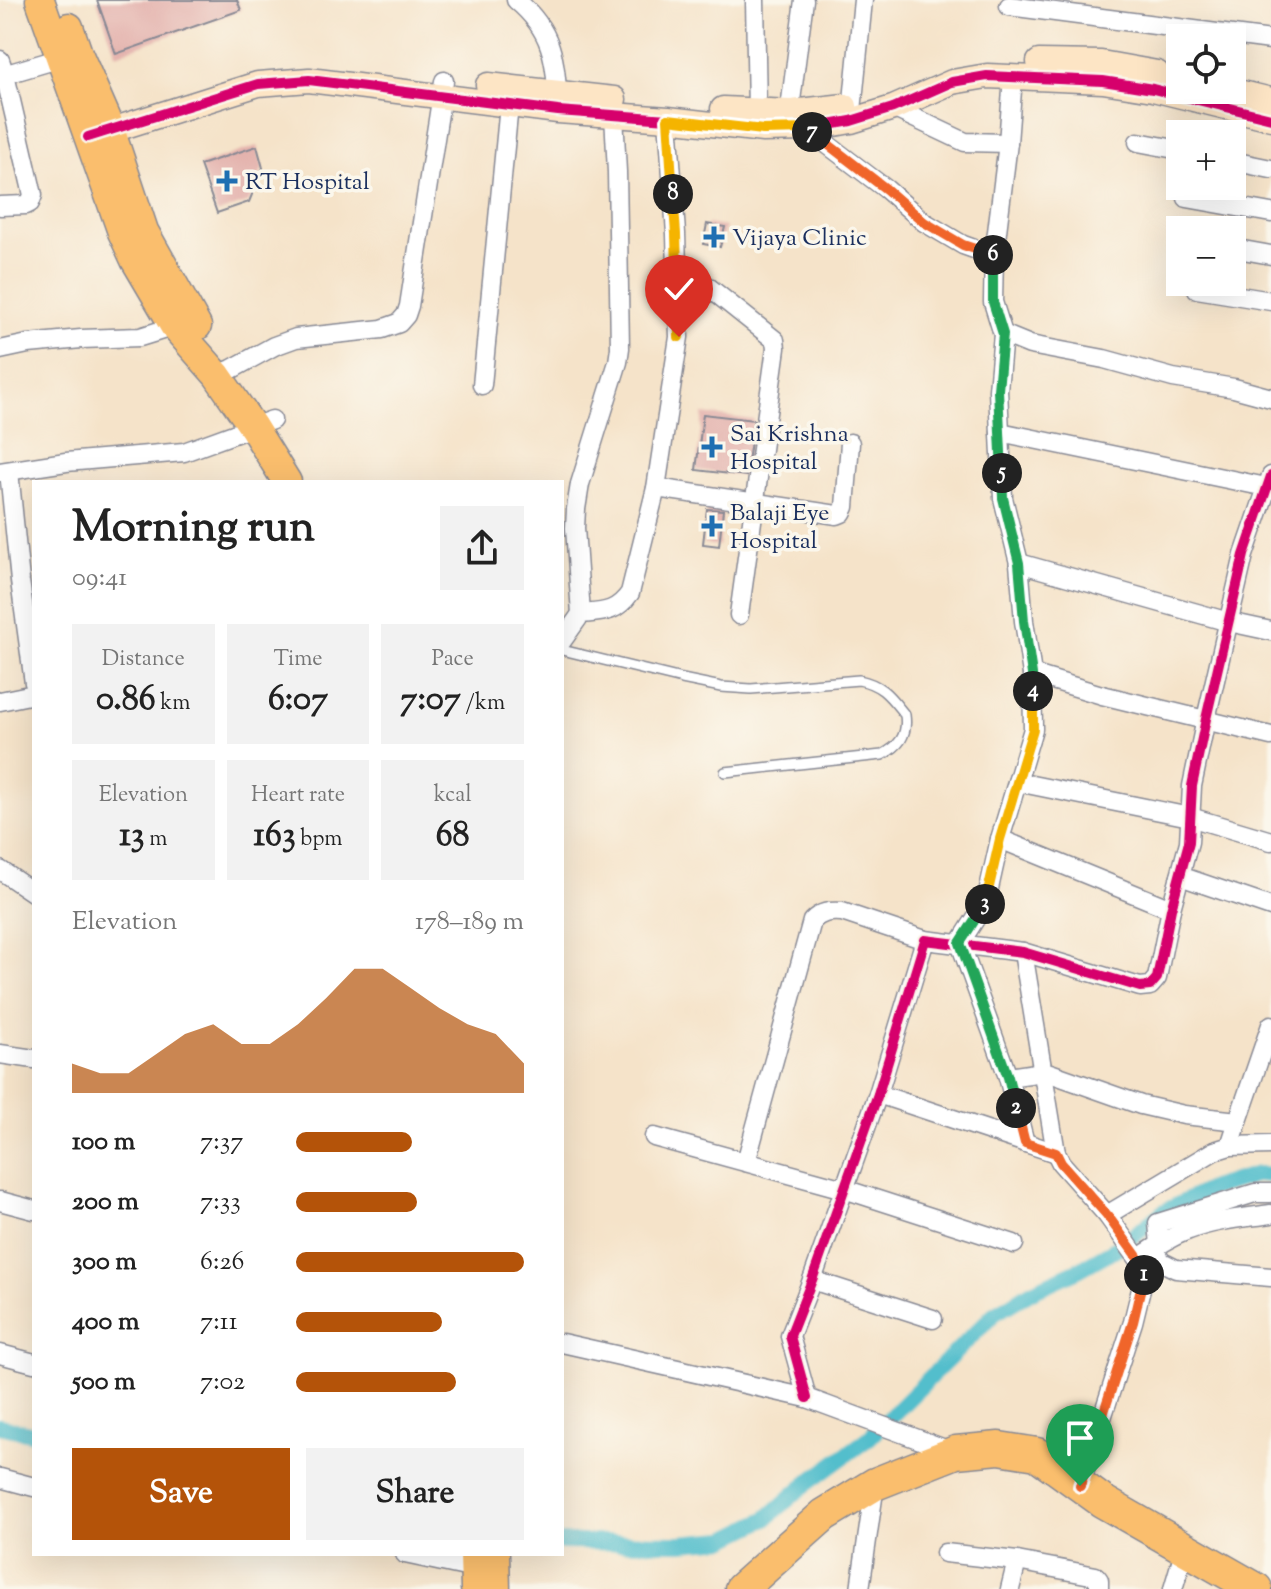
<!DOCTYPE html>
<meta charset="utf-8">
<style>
body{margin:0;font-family:"Sorts Mill Goudy",serif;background:#f2f2f2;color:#222;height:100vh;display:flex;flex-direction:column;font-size:30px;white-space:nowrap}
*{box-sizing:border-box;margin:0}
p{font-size:26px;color:#767676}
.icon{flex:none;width:44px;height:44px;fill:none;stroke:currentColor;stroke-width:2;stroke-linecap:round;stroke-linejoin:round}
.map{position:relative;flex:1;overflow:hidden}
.panel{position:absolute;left:32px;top:480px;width:532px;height:1076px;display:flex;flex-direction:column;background:#fff;border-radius:0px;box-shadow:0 8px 32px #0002}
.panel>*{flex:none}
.controls{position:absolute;left:1166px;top:24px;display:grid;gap:16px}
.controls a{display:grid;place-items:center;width:80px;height:80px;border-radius:0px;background:#fff;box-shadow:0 8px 32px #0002;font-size:40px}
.pin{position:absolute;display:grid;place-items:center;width:68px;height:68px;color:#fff;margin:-82px -34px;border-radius:50% 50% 50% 0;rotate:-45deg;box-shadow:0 0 8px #0007}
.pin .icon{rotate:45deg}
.km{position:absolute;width:40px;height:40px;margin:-20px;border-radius:50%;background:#222;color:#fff;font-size:22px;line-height:40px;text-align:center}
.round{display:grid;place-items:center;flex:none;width:84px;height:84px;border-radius:0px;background:#f2f2f2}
.overview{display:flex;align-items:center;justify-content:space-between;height:136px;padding:0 40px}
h1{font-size:44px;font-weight:800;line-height:60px}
.stats{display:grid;grid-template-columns:repeat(3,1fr);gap:12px;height:136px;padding:8px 40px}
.stats div{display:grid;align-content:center;border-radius:0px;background:#f2f2f2;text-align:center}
.stats b{font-size:34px;font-weight:800}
.stats small{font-size:22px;font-weight:400}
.stats p{font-size:22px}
.chart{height:224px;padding:16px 40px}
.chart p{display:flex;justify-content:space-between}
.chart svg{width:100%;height:144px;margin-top:8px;fill:#b45309;opacity:.7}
.cta{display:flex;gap:16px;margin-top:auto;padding:16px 40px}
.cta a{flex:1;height:92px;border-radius:0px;background:#b45309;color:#fff;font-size:32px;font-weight:800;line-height:92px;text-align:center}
.cta a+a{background:#f2f2f2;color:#222}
ul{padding:0 40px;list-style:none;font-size:26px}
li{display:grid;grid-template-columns:128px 96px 1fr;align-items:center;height:60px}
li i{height:20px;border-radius:10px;background:#b45309}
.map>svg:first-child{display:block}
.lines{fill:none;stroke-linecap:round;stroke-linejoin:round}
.canal{stroke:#52becc;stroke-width:16}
.building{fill:#e3b0ab}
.lane-casing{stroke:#888994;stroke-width:12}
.street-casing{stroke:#888994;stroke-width:21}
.secondary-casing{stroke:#888994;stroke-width:27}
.primary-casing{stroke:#888994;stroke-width:31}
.highway-casing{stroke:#888994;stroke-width:35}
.lane{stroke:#fff;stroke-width:9}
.street{stroke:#fff;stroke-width:18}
.secondary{stroke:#fde5c5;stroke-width:24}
.primary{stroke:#fabe6d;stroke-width:28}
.highway{stroke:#fabe6d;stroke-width:32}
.cycleway-casing{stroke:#fbf7ec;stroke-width:15}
.cycleway{stroke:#d6006c;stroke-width:10}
.split-1-casing{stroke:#fff;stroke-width:16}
.split-2-casing{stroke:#fff;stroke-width:16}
.split-3-casing{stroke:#fff;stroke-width:16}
.split-4-casing{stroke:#fff;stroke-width:16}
.split-5-casing{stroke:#fff;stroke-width:16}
.split-6-casing{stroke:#fff;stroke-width:16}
.split-7-casing{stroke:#fff;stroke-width:16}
.split-8-casing{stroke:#fff;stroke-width:16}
.split-9-casing{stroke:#fff;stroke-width:16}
.split-1{stroke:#f0652b;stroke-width:10}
.split-2{stroke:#f0652b;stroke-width:10}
.split-3{stroke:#22a559;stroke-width:10}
.split-4{stroke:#f5b400;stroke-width:10}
.split-5{stroke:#22a559;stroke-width:10}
.split-6{stroke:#22a559;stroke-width:10}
.split-7{stroke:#f0652b;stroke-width:10}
.split-8{stroke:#f5b400;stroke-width:10}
.split-9{stroke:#f5b400;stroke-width:10}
.poi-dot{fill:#1f6fb2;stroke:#fbf7ec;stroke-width:3}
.labels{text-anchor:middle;stroke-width:7;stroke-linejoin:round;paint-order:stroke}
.poi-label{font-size:24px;fill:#1b2f5e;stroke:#fbf7ec;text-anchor:start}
</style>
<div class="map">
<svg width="1271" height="1589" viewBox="0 0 1271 1589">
<rect width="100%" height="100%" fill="#fbf7ec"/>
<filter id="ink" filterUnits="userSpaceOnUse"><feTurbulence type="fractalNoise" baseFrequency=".0125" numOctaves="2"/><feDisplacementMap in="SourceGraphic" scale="16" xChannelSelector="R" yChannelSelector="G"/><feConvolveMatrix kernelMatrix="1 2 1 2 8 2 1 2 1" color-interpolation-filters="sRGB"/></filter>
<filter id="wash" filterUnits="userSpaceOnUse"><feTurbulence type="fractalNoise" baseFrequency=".006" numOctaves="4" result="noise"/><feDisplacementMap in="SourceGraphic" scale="32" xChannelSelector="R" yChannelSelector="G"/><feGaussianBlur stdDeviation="1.8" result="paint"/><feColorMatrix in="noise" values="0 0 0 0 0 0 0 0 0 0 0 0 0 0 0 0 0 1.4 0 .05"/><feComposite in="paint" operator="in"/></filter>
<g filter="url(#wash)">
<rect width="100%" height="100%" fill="#f5e3c9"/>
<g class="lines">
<g class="canal">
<path d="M0 1426 34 1434"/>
<path d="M562 1542 681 1543 726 1539 766 1519 801 1488 869 1438 994 1314 1032 1291 1078 1270 1119 1247 1163 1212 1212 1188 1258 1174 1271 1175"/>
</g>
</g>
<g id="blocks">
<g class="building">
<path d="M97 0H237L241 10 116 54Z"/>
<path d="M257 146 263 168 249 202 217 213 200 165Z"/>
<path d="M707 224 725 227 720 247 703 244Z"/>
<path d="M703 414 754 420 746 476 696 470Z"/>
<path d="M707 509 723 510 719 546 703 544Z"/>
</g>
</g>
</g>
<g filter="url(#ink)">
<use href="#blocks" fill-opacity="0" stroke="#888994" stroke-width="2"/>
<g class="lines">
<defs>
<path id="lane" d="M562 650 682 679 721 687 751 689 859 680C883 685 890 697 905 715 908 736 899 746 882 755L725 772"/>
<g id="street">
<path d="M516 0C553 31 555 58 558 104"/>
<path d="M755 0 757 112"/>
<path d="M1009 6 1271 40"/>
<path d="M0 60 5 75 33 195 30 203 26 205 0 206"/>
<path d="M0 76 68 56"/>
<path d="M893 108 965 142 1008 143"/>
<path d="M851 121 863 0"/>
<path d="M788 124 804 0"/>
<path d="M807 129 886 189 924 222 963 245 994 256 993 302 1003 334 998 390 1003 498 1019 563 1024 621 1032 674 1033 729 1000 839 986 902 960 943 1008 1077 1025 1143"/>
<path d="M1138 142 1180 150"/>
<path d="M1232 161 1271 169"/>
<path d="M1187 198 1271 213"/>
<path d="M1232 248 1271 255"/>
<path d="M994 256 1008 143 1013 77"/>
<path d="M677 262 775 340 776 348 739 615"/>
<path d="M1197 289 1271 301"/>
<path d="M1003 334 1030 345 1104 359 1173 378 1234 388 1271 398"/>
<path d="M0 350 28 344 81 339 140 337 182 324"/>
<path d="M217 375 232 369 274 346 296 338 382 329 399 323 406 315 409 306 444 81"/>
<path d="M482 385 509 105"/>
<path d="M1000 432 1271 488"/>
<path d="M9 471 20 581 34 683"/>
<path d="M0 472 66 462 184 452 272 420"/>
<path d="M656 488 837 515 842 513 845 507 850 443"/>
<path d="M1019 563 1229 622 1271 631"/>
<path d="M581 614 575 528 576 509 580 484 618 362 620 348 617 172 614 115"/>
<path d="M562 641 581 614C603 612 616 613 630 593L656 488 679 337 676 234 668 119"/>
<path d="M1032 674 1102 695 1271 736"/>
<path d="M0 701 34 694"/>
<path d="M1017 782 1190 817 1271 841"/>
<path d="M1000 839 1171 909"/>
<path d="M0 870 34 893"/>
<path d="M1180 876 1271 907"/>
<path d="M1023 952 1056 1153 1061 1163 1107 1215 1134 1253 1138 1258C1155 1248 1171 1236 1189 1230 1215 1220 1244 1218 1271 1214"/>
<path d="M0 1054 34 1059"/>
<path d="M1008 1077 1043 1072 1050 1073 1141 1105 1184 1115 1238 1121 1271 1025"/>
<path d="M878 1094 1056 1153"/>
<path d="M654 1137 844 1189 1014 1244"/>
<path d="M1230 1146 1271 1145"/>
<path d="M746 1162 812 921C821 912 829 911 842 912L925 940"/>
<path d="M0 1201 34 1210"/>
<path d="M1107 1215 1214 1151 1230 1146 1238 1121"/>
<path d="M1160 1245 1158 1223 1255 1193H1271"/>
<path d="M1153 1249 1162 1262 1176 1269 1271 1277"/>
<path d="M812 1280 933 1319"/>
<path d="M562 1343 807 1398 953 1452"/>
<path d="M0 1354 34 1363"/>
<path d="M807 1398 790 1336 812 1280 878 1094 925 940 1023 952 1140 987 1150 986 1157 978 1171 909 1189 842 1192 786 1206 719 1244 555 1271 476"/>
<path d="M0 1478 34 1487"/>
<path d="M1080 1486 1133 1322 1144 1277V1270L1138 1258"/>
<path d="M945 1553 1017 1561 1096 1576 1099 1580V1589"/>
<path d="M405 1554 475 1569"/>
<path d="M860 1589 875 1484"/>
<path d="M1010 1589 1017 1561"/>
<path d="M1173 1589 1185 1548"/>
</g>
<g id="secondary">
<path d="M1039 62 1101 63 1157 73"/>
<path d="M488 85 614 99"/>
<path d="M1230 90 1271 100"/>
<path d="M723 109 791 112 845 106"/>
<path d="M93 136 258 84 309 80 558 111 668 119 763 130 807 129 851 121 893 108 952 82 987 76 1103 81 1153 89 1271 118"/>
</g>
<g id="primary">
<path d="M40 0 122 232 135 260 174 326 217 375 253 427 287 482"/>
<path d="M69 27 78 53 106 117 144 231 197 326"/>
<path d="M474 1554 475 1589"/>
<path d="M495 1554 496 1589"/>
</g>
<path id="highway" d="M741 1589 824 1515 875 1484 956 1452 999 1448 1037 1454 1102 1501 1256 1589"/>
</defs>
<use href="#lane" class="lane-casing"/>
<use href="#street" class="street-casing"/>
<use href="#secondary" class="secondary-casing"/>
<use href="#primary" class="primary-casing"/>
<use href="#highway" class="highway-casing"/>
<use href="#lane" class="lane"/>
<use href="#street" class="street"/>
<use href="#secondary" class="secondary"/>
<use href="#primary" class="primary"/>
<use href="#highway" class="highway"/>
<defs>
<g id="cycleway">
<path d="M88 137 258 84 309 80 558 111 668 119 763 130 807 129 851 121 893 108 952 82 987 76 1103 81 1153 89 1271 118"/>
<path d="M807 1398 790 1336 812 1280 878 1094 925 940 1023 952 1140 987 1150 986 1157 978 1171 909 1189 842 1192 786 1206 719 1244 555 1271 476"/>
</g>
</defs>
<use href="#cycleway" class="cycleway-casing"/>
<use href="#cycleway" class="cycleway"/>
</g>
</g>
<g class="lines" filter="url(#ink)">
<defs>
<path id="split-1" d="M1080 1486 1133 1322 1144 1275"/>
<path id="split-2" d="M1016 1108 1025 1143 1056 1153 1061 1163 1107 1215 1138 1258 1143 1266 1144 1275"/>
<path id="split-3" d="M985 904 960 943 1008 1077 1016 1108"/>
<path id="split-4" d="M985 904 1000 839 1033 729V691"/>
<path id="split-5" d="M1002 473 1003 498 1019 563 1024 621 1032 674 1033 691"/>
<path id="split-6" d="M993 255V302L1003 334 998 390 1002 473"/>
<path id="split-7" d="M812 132 886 189 924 222 963 245 993 255"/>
<path id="split-8" d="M673 194 668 119 763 130 807 129 812 132"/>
<path id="split-9" d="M673 194 676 234 679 337"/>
</defs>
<use href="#split-1" class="split-1-casing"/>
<use href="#split-2" class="split-2-casing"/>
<use href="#split-3" class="split-3-casing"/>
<use href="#split-4" class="split-4-casing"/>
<use href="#split-5" class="split-5-casing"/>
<use href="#split-6" class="split-6-casing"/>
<use href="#split-7" class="split-7-casing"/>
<use href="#split-8" class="split-8-casing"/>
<use href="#split-9" class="split-9-casing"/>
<use href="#split-1" class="split-1"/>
<use href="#split-2" class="split-2"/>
<use href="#split-3" class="split-3"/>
<use href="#split-4" class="split-4"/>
<use href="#split-5" class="split-5"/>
<use href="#split-6" class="split-6"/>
<use href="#split-7" class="split-7"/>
<use href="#split-8" class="split-8"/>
<use href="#split-9" class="split-9"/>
</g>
<g class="poi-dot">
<path d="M223 169h8v8h8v8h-8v8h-8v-8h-8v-8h8z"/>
<path d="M710 225h8v8h8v8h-8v8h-8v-8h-8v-8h8z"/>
<path d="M708 435h8v8h8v8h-8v8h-8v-8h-8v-8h8z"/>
<path d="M708 514h8v8h8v8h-8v8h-8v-8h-8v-8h8z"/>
</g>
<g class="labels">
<g class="poi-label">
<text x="245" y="189">RT Hospital</text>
<text x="732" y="245">Vijaya Clinic</text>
<text x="730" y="441">Sai Krishna<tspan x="730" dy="28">Hospital</tspan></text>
<text x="730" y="520">Balaji Eye<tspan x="730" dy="28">Hospital</tspan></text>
</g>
</g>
</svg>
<div class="controls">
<a><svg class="icon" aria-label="locate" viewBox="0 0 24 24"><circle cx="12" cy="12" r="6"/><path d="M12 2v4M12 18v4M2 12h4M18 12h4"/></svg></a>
<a>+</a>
<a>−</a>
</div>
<div class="pin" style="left:1080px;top:1486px;background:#1e9e55"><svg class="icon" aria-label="arrive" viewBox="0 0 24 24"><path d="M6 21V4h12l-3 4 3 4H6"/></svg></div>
<div class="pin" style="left:679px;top:337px;background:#d93025"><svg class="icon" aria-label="check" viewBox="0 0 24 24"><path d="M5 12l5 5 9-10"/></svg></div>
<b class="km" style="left:1144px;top:1275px">1</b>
<b class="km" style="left:1016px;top:1108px">2</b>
<b class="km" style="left:985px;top:904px">3</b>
<b class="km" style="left:1033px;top:691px">4</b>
<b class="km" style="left:1002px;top:473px">5</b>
<b class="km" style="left:993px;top:255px">6</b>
<b class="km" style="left:812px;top:132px">7</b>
<b class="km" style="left:673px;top:194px">8</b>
<section class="panel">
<div class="overview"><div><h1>Morning run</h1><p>09:41</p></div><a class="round"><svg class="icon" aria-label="share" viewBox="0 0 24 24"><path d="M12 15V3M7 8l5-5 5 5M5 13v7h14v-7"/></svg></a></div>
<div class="stats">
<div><p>Distance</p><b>0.86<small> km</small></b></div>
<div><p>Time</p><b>6:07</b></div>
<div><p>Pace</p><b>7:07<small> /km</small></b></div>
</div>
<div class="stats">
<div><p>Elevation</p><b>13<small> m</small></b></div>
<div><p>Heart rate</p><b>163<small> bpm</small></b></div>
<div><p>kcal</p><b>68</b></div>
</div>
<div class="chart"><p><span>Elevation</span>178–189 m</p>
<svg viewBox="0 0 160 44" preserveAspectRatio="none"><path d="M0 44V35L10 38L20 38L30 32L40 26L50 23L60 29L70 29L80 23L90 15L100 6L110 6L120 12L130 18L140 23L150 26L160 35V44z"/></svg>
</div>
<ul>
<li><b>100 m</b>7:37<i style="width:51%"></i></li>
<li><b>200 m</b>7:33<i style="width:53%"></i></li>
<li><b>300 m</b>6:26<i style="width:100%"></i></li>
<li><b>400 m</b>7:11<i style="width:64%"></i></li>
<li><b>500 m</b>7:02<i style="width:70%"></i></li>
</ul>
<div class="cta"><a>Save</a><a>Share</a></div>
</section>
</div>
